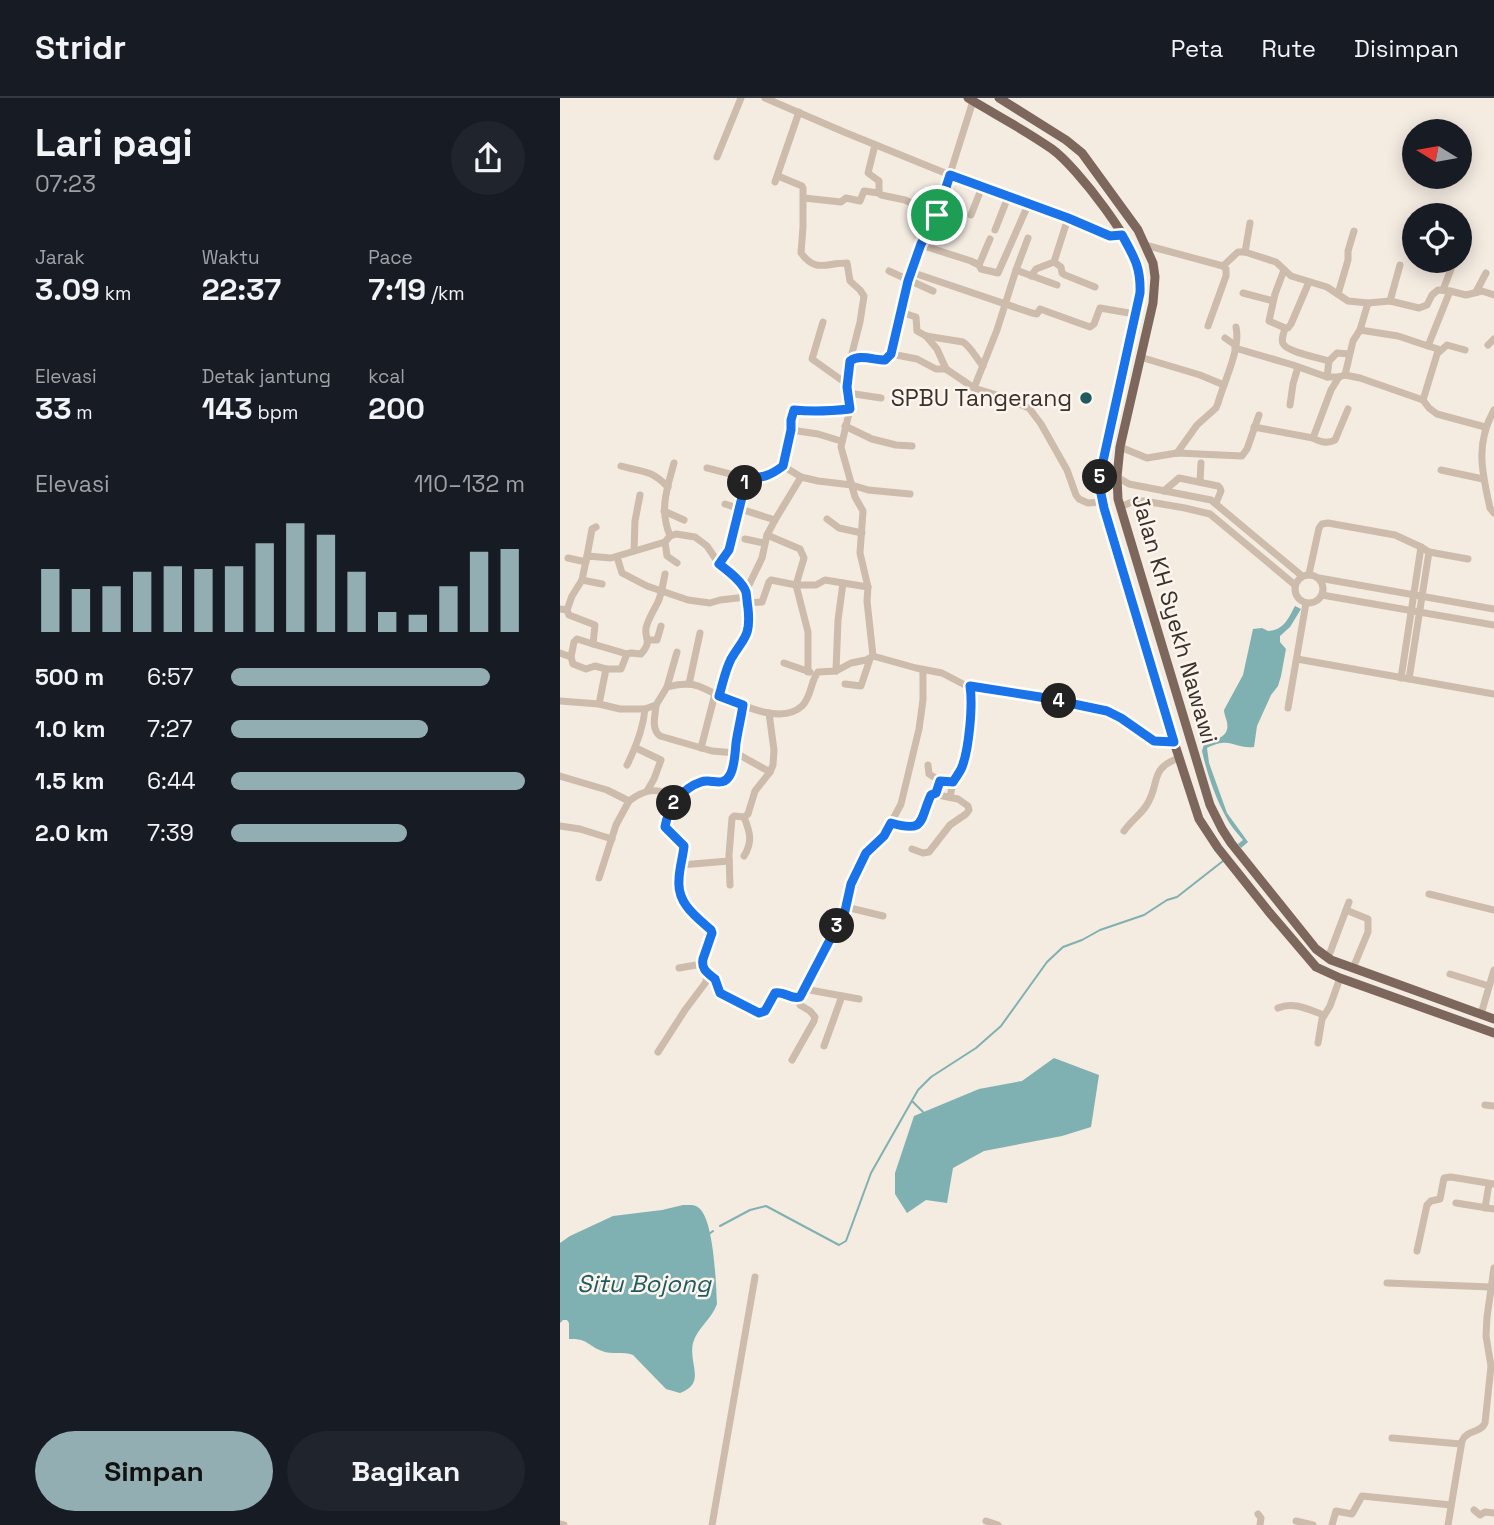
<!DOCTYPE html>
<html lang="id">
<meta charset="utf-8">
<style>
body{margin:0;font-family:"Space Grotesk",sans-serif;background:#20242c;color:#f1f3f6;height:100vh;display:flex;flex-direction:column;font-size:26px;white-space:nowrap}
*{box-sizing:border-box;margin:0}
p{font-size:23px;color:#9ea1a6}
.icon{flex:none;width:38px;height:38px;fill:none;stroke:currentColor;stroke-width:2;stroke-linecap:round;stroke-linejoin:round}
.map{position:relative;flex:1;overflow:hidden}
.panel{display:flex;flex-direction:column;background:#171b24;width:560px}
.panel>*{flex:none}
.needle{width:46px;rotate:281deg}
.controls{position:absolute;left:842px;top:21px;display:grid;gap:14px}
.controls a{display:grid;place-items:center;width:70px;height:70px;border-radius:50%;background:#171b24;box-shadow:0 4px 18px #0003;font-size:35px}
.pin{position:absolute;display:grid;place-items:center;width:60px;height:60px;color:#fff;margin:-30px;border:4px solid #fff;border-radius:50%;box-shadow:0 2px 7px #0007}
.km{position:absolute;width:35px;height:35px;margin:-18px;border-radius:50%;background:#222;color:#fff;font-size:19px;line-height:35px;text-align:center}
.round{display:grid;place-items:center;flex:none;width:74px;height:74px;border-radius:37px;background:#20242c}
.overview{display:flex;align-items:center;justify-content:space-between;height:119px;padding:0 35px}
h1{font-size:38px;font-weight:700;line-height:52px}
.metrics{display:grid;grid-template-columns:repeat(3,1fr);gap:10px;height:119px;padding:7px 35px}
.metrics div{display:grid;align-content:center}
.metrics b{font-size:30px;font-weight:700}
.metrics small{font-size:19px;font-weight:400}
.metrics p{font-size:19px}
.chart{height:196px;padding:14px 35px}
.chart p{display:flex;justify-content:space-between}
.chart svg{width:100%;height:126px;margin-top:7px;stroke:#92aeb2;stroke-width:6}
.button{display:flex;gap:14px;margin-top:auto;padding:14px 35px}
.button a{flex:1;height:80px;border-radius:42px;background:#92aeb2;color:#111;font-size:28px;font-weight:700;line-height:80px;text-align:center}
.button a+a{background:#20242c;color:#f1f3f6}
ul{padding:0 35px;list-style:none;font-size:23px}
li{display:grid;grid-template-columns:112px 84px 1fr;align-items:center;height:52px}
li i{height:18px;border-radius:9px;background:#92aeb2}
header{display:flex;align-items:center;gap:42px;box-sizing:border-box;height:98px;padding:0 35px;background:#171b24;border-bottom:2px solid #363941}
header strong{font-size:33px}
nav{display:flex;gap:38px;margin-inline-start:auto;font-size:24px}
main{display:flex;flex:1;min-height:0}
.map>svg:first-child{display:block}
.water{fill:#7fb0b2}
.lines{fill:none;stroke-linecap:round;stroke-linejoin:round}
.stream{stroke:#7fb0b2;stroke-width:2}
.minor{stroke:#cdbbac;stroke-width:7}
.major{stroke:#7d675c;stroke-width:9}
.route-casing{stroke:#fff;stroke-width:14}
.route{stroke:#1a73e8;stroke-width:9}
.poi-dot{fill:#1f5a5e;stroke:#fbf5ee;stroke-width:2.5}
.labels{text-anchor:middle;stroke-width:5;stroke-linejoin:round;paint-order:stroke}
.poi-label{font-size:23px;fill:#3b302b;stroke:#fbf5ee;text-anchor:end}
.street-label{font-size:23px;fill:#3b302b;stroke:#fbf5ee}
.water-label{font-size:24px;font-style:italic;fill:#1f5a5e;stroke:#fbf5ee}
</style>
<header>
<strong>Stridr</strong>
<nav><a>Peta</a><a>Rute</a><a>Disimpan</a></nav>
</header>
<main>
<section class="panel">
<div class="overview"><div><h1>Lari pagi</h1><p>07:23</p></div><a class="round"><svg class="icon" aria-label="share" viewBox="0 0 24 24"><path d="M12 15V3M7 8l5-5 5 5M5 13v7h14v-7"/></svg></a></div>
<div class="metrics">
<div><p>Jarak</p><b>3.09<small> km</small></b></div>
<div><p>Waktu</p><b>22:37</b></div>
<div><p>Pace</p><b>7:19<small> /km</small></b></div>
</div>
<div class="metrics">
<div><p>Elevasi</p><b>33<small> m</small></b></div>
<div><p>Detak jantung</p><b>143<small> bpm</small></b></div>
<div><p>kcal</p><b>200</b></div>
</div>
<div class="chart"><p><span>Elevasi</span>110–132 m</p>
<svg viewBox="0 0 160 44" preserveAspectRatio="none"><path d="M5 44V22M15 44V29M25 44V28M35 44V23M45 44V21M55 44V22M65 44V21M75 44V13M85 44V6M95 44V10M105 44V23M115 44V37M125 44V38M135 44V28M145 44V16M155 44V15"/></svg>
</div>
<ul>
<li><b>500 m</b>6:57<i style="width:88%"></i></li>
<li><b>1.0 km</b>7:27<i style="width:67%"></i></li>
<li><b>1.5 km</b>6:44<i style="width:100%"></i></li>
<li><b>2.0 km</b>7:39<i style="width:60%"></i></li>
</ul>
<div class="button"><a>Simpan</a><a>Bagikan</a></div>
</section>
<div class="map">
<svg width="934" height="1427" viewBox="0 0 934 1427">
<rect width="100%" height="100%" fill="#f4ebe1"/>
<g class="water">
<path d="M735 508 741 511 730 529 720 538V544L726 551 721 578 718 588 711 597 697 628 694 649C673 651 672 638 647 650L649 665 667 715 688 744 681 750 678 746 683 742C677 735 670 727 666 719 655 699 647 675 642 653L644 646C656 641 670 640 667 624 666 620 664 616 664 612L683 577 693 531 702 530 708 533C724 532 728 521 735 508Z"/>
<path d="M494 960 539 977 531 1029 502 1038 424 1053 393 1070 387 1105 366 1102 347 1115 335 1096V1075L354 1018 419 991 462 983Z"/>
<path d="M123 1107C129 1107 135 1106 139 1110 154 1122 156 1186 157 1206 152 1221 137 1230 133 1245 128 1265 147 1285 120 1295L106 1291 73 1257C63 1253 52 1257 42 1253 27 1247 27 1240 9 1241V1225L7 1222H3L0 1225V1145L10 1138 53 1118 102 1112Z"/>
</g>
<g class="lines">
<g class="stream">
<path d="M352 1003 363 1014"/>
<path d="M160 1128 190 1112 206 1108 279 1147 286 1143 311 1075 358 992 371 979 416 950 441 928 487 864 503 849 522 842 540 832 584 817 607 802 617 799 663 763"/>
<path d="M149 1136 153 1133"/>
</g>
<g class="minor">
<path d="M205 0 284 34 390 77 508 120 550 138 562 137"/>
<path d="M315 47 308 75 319 83V95L321 97 345 102 377 117"/>
<path d="M157 59 181 0"/>
<path d="M218 78 242 88 243 90V129L241 155C256 175 265 165 287 165L290 183 300 192 304 198 300 224 290 263"/>
<path d="M215 84 239 14"/>
<path d="M244 100 281 104 286 100 300 103 304 93 319 95"/>
<path d="M411 117 422 89"/>
<path d="M508 120 494 164 501 169 502 175 505 177 535 189"/>
<path d="M435 132 448 99"/>
<path d="M361 147 411 163 419 167 421 171 438 175 468 107"/>
<path d="M585 147 663 168 678 154H685L716 164 731 178 767 189 788 203 808 205 830 203 859 210 867 207 872 197 878 192 890 193 906 197 922 193 934 197"/>
<path d="M685 154 690 125"/>
<path d="M419 167 430 141"/>
<path d="M456 172 497 187"/>
<path d="M724 172 715 196 709 223 725 230C724 235 720 243 724 247 729 254 759 260 769 263L767 279"/>
<path d="M329 173 373 193"/>
<path d="M351 174 472 215 477 216 480 211 530 229 534 226 540 210 575 216"/>
<path d="M471 178 476 171 494 164"/>
<path d="M883 192 894 163"/>
<path d="M916 194 926 175"/>
<path d="M683 195 713 203"/>
<path d="M778 196 788 162V153L794 133"/>
<path d="M830 203 840 167"/>
<path d="M340 214 356 219 357 233 366 238 403 244C410 248 417 261 423 268"/>
<path d="M263 224 252 261 287 286"/>
<path d="M648 228 666 178V171L663 168"/>
<path d="M725 230H728L731 226 749 184"/>
<path d="M800 232 808 205"/>
<path d="M366 238 377 251 386 271"/>
<path d="M665 240 675 247"/>
<path d="M928 247 934 241"/>
<path d="M675 250 733 267 767 279H779L785 277 800 280 863 302 869 310 877 316 925 329"/>
<path d="M878 255 887 247 905 252"/>
<path d="M331 256 357 261 376 271H386L414 290 440 298 469 310 481 326 507 372 516 397 519 401 528 405 543 404"/>
<path d="M580 259 640 277 664 287"/>
<path d="M769 263 777 255 789 256"/>
<path d="M785 277 793 243 800 232 838 238 868 248 890 193"/>
<path d="M414 290 437 232 456 172 468 140"/>
<path d="M288 295 321 300"/>
<path d="M863 302 878 253V251L868 248"/>
<path d="M730 307 733 286 738 269"/>
<path d="M290 311 250 314 234 312 231 322V332L223 368 241 379 258 383 292 387 308 392 350 396"/>
<path d="M934 312C915 346 922 374 930 410L934 415"/>
<path d="M285 328 312 341 336 347 352 348"/>
<path d="M694 329 753 340C760 344 768 346 775 342L788 311"/>
<path d="M231 332 258 336 281 343"/>
<path d="M753 340 771 292 779 279"/>
<path d="M560 349 587 360 617 355 682 358 687 351 699 317"/>
<path d="M617 355 637 327 656 310 658 305C664 283 681 251 676 229"/>
<path d="M61 368C85 375 90 371 108 389"/>
<path d="M147 370C166 374 190 385 209 378 214 376 218 371 223 368"/>
<path d="M881 372 923 381"/>
<path d="M557 379 569 386 651 402 742 478"/>
<path d="M640 384 641 365"/>
<path d="M604 393 619 380 658 388 660 390 661 393 656 405"/>
<path d="M165 406 215 422"/>
<path d="M560 409 572 404 584 403 625 410 650 416 735 487"/>
<path d="M104 413 124 422"/>
<path d="M267 421 279 430 302 435"/>
<path d="M110 438C99 411 107 391 114 365"/>
<path d="M185 441 204 445"/>
<path d="M105 444 107 458 117 465"/>
<path d="M74 453 75 423 80 397"/>
<path d="M27 458 32 431 36 429"/>
<path d="M57 459 62 475 87 488 128 502 150 505 160 502 186 499"/>
<path d="M8 460 26 464"/>
<path d="M159 466 169 452 187 379"/>
<path d="M749 476 759 430 762 426 768 425 835 437 861 449 869 454 908 461"/>
<circle cx="749" cy="491" r="14"/>
<path d="M759 480 934 511"/>
<path d="M22 482 42 486"/>
<path d="M186 493 202 460 207 437 215 422 241 379"/>
<path d="M762 497 934 527"/>
<path d="M187 505 202 504 209 484 211 482 236 487 244 460 240 451 207 437"/>
<path d="M0 511 7 512 12 498 22 482 27 458 51 460 105 444 110 438 116 436 135 439 147 448 159 466 176 481 186 493 189 524 188 533 166 572 159 598"/>
<path d="M7 512 9 517 35 527 33 546 67 556"/>
<path d="M88 542H97L101 528"/>
<path d="M0 555 11 559 14 544 17 541 33 546"/>
<path d="M313 558 356 570 382 575 405 587 414 589 480 599 547 613 560 620 594 643 614 644"/>
<path d="M11 559 13 566 26 571 35 568 46 571"/>
<path d="M737 561 934 596"/>
<path d="M224 565 250 574"/>
<path d="M276 573 278 522 283 485 308 489"/>
<path d="M248 574V534L236 487H256L265 482 283 485"/>
<path d="M841 580 861 449"/>
<path d="M849 581 869 454"/>
<path d="M129 586 140 535"/>
<path d="M285 586 301 588 310 561"/>
<path d="M107 589 117 554"/>
<path d="M0 603 39 606 60 611H85L96 607 107 589C114 587 122 586 129 586 141 587 150 594 160 598 181 607 222 627 242 608 252 598 250 584 258 574L276 573 291 565 306 562 313 558 307 503 308 489 300 455 303 413 295 399 281 349 290 311 287 289 290 263C299 256 314 262 325 262L331 256 348 183 361 147 377 117 413 3"/>
<path d="M39 606 46 571H61L67 556 71 555 81 556C93 542 84 542 86 530 88 521 94 512 98 504 102 495 103 485 105 476"/>
<path d="M96 608C95 618 91 631 100 638L152 653 176 655 210 674"/>
<path d="M728 610 746 505"/>
<path d="M76 650 101 662 94 681 87 693"/>
<path d="M141 650 155 596"/>
<path d="M67 667C76 649 83 632 85 611"/>
<path d="M368 667 369 676C377 682 384 683 393 684"/>
<path d="M0 678 47 692 69 703C83 692 99 688 113 700 115 711 106 718 105 729L124 748C122 769 113 790 126 808L152 835 142 866 147 876 146 884 125 912 98 954"/>
<path d="M390 699C391 694 392 687 394 682 396 677 401 673 403 668 409 650 413 607 410 588"/>
<path d="M114 705C122 697 130 687 142 683 154 680 158 689 170 679L176 655 183 607"/>
<path d="M331 725C371 736 356 718 373 696L398 701 408 708 409 712 406 716 390 727 369 754 363 755 352 751"/>
<path d="M0 728 20 731 52 741"/>
<path d="M564 733C571 723 580 717 586 708 601 686 588 671 619 660"/>
<path d="M184 758C193 744 190 734 184 719"/>
<path d="M121 767 169 763"/>
<path d="M39 780 56 727 69 703"/>
<path d="M170 787 169 757 172 720 174 718 184 719 188 716 195 693 210 674 213 667 214 652 209 615"/>
<path d="M869 796 934 812"/>
<path d="M286 809 323 818"/>
<path d="M786 812 808 821V834L793 870"/>
<path d="M768 860 789 804"/>
<path d="M119 870 142 866"/>
<path d="M147 876 155 881 160 895 199 915 205 913 215 895C224 893 232 902 240 899L285 813 291 786 305 755 324 738 341 706 359 631 363 602V572"/>
<path d="M890 876 929 888"/>
<path d="M244 891 299 901"/>
<path d="M718 910C734 903 749 912 764 917"/>
<path d="M921 916 934 872"/>
<path d="M758 945 762 921 770 908 780 880"/>
<path d="M264 948 282 898"/>
<path d="M232 962 254 923 255 919 250 913 240 907 239 900"/>
<path d="M925 1007 934 1008"/>
<path d="M896 1105 934 1111"/>
<path d="M925 1110 929 1086"/>
<path d="M857 1153 867 1107 871 1103 880 1101 884 1080 891 1079 934 1086"/>
<path d="M827 1185 931 1189"/>
<path d="M832 1340 901 1346"/>
<path d="M914 1412 920 1417 925 1414 934 1415"/>
<path d="M698 1416 701 1420 700 1427"/>
<path d="M426 1423 438 1427"/>
<path d="M736 1423 753 1427"/>
<path d="M0 1426 4 1427"/>
<path d="M152 1427 195 1179"/>
<path d="M772 1427 776 1413 792 1416 802 1398 891 1407"/>
<path d="M888 1427 902 1343C907 1331 920 1336 925 1325L931 1268 926 1238 927 1219 934 1170"/>
</g>
<g class="major">
<path d="M408 0C436 17 465 32 492 51 517 69 578 148 581 179 581 184 580 190 580 195L542 368 539 386 544 410 614 644 639 721 658 750 709 814 756 869 780 880 934 935"/>
<path d="M439 0 506 42 522 55 578 132 593 165 595 179 593 205 560 349 557 379 558 401 650 707 662 731 671 745 756 851 771 862 934 921"/>
</g>
</g>
<g class="lines">
<defs>
<path id="route" d="M390 77 508 120 550 138 562 137C574 159 581 169 580 195L542 368 539 386 544 410 614 644 594 643 561 620 547 613 480 599 410 588C413 607 409 651 402 669 400 674 396 679 393 684L380 683 376 695 371 697C359 723 366 735 331 725L324 738 306 755 291 786 285 813 240 899C232 902 224 893 215 895L205 913 199 915 160 895 155 881C148 875 141 872 143 861L152 835 151 832C135 818 117 805 119 782 119 771 123 759 124 748L105 729C108 710 122 690 141 684 151 680 163 690 170 677 175 668 175 655 176 645 178 632 181 620 183 607L159 598C163 585 165 573 171 561 184 539 191 539 188 510 187 505 187 499 186 494 182 483 168 473 159 466L169 452 187 379C202 381 211 377 223 368L231 332V322L234 312C253 314 271 313 290 311L287 289 290 263C299 256 314 262 325 262L331 256 348 183 361 146 377 117Z"/>
</defs>
<use href="#route" class="route-casing"/>
<use href="#route" class="route"/>
</g>
<circle class="poi-dot" cx="526" cy="300" r="7"/>
<g class="labels">
<g class="poi-label">
<text x="512" y="308">SPBU Tangerang</text>
</g>
<g class="street-label">
<text transform="translate(615 521) rotate(74)" y="8">Jalan KH Syekh Nawawi</text>
</g>
<g class="water-label">
<text x="84" y="1194">Situ Bojong</text>
</g>
</g>
</svg>
<div class="controls">
<a><svg class="needle" viewBox="-14 -14 28 28"><path d="M0-13l5 13h-10z" fill="#e53935"/><path d="M0 13l5-13h-10z" fill="#9ea1a6"/></svg></a>
<a><svg class="icon" aria-label="locate" viewBox="0 0 24 24"><circle cx="12" cy="12" r="6"/><path d="M12 2v4M12 18v4M2 12h4M18 12h4"/></svg></a>
</div>
<div class="pin" style="left:377px;top:117px;background:#1e9e55"><svg class="icon" aria-label="arrive" viewBox="0 0 24 24"><path d="M6 21V4h12l-3 4 3 4H6"/></svg></div>
<b class="km" style="left:185px;top:385px">1</b>
<b class="km" style="left:114px;top:705px">2</b>
<b class="km" style="left:277px;top:828px">3</b>
<b class="km" style="left:499px;top:603px">4</b>
<b class="km" style="left:540px;top:379px">5</b>
</div>
</main>
